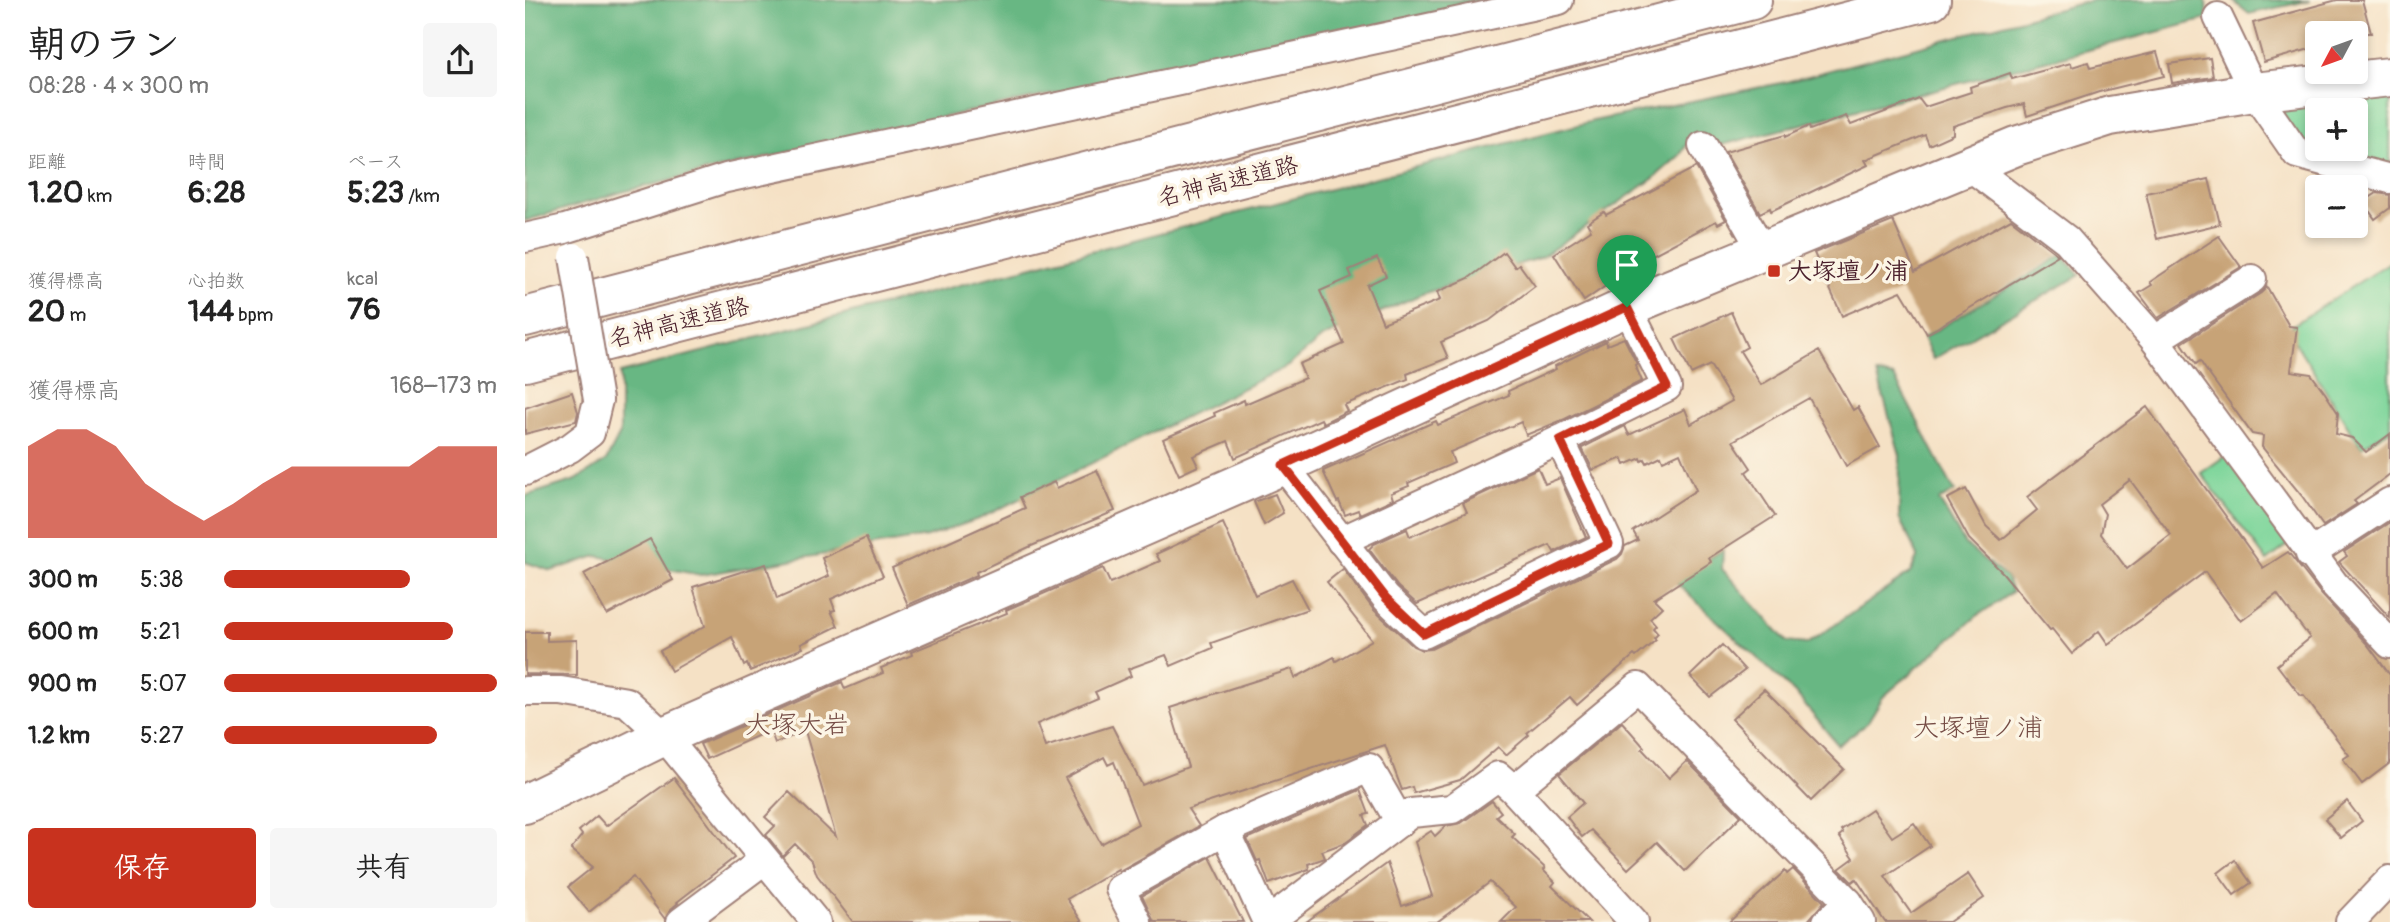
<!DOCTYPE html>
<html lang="ja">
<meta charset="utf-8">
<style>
body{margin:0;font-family:Pangolin,"Klee One",sans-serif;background:#f6f6f6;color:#222;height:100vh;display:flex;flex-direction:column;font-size:26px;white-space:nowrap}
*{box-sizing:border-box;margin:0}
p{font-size:23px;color:#767676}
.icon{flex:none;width:38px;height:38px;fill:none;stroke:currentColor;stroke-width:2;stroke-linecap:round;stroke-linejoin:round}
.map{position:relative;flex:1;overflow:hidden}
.details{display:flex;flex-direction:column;background:#fff;width:525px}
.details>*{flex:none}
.needle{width:46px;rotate:229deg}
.fabs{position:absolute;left:1780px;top:21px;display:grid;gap:14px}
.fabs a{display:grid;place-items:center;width:63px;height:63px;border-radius:7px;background:#fff;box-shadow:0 4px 10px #0003;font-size:35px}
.pin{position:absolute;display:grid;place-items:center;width:60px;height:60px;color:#fff;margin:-72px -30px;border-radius:50% 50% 50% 0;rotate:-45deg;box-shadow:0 0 7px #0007}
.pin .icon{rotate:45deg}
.round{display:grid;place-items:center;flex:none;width:74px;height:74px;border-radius:7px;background:#f6f6f6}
.headline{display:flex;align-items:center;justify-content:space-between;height:119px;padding:0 28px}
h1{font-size:38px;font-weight:700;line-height:52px}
.metrics{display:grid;grid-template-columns:repeat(3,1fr);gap:10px;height:119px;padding:7px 28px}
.metrics div{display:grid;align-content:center}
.metrics b{font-size:30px;font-weight:700}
.metrics small{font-size:19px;font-weight:400}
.metrics p{font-size:19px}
.chart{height:196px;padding:14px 28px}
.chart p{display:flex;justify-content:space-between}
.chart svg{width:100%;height:126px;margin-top:7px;fill:#c8321e;opacity:.7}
.primary-button{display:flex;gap:14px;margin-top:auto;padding:14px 28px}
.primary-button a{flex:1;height:80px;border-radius:7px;background:#c8321e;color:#fff;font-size:28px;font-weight:700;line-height:80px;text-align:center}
.primary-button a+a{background:#f6f6f6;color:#222}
ul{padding:0 28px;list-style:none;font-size:23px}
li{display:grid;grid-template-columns:112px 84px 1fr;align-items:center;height:52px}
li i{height:18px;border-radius:9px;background:#c8321e}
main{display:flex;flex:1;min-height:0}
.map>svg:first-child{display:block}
.green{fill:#7fd69b;stroke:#647a63;stroke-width:2;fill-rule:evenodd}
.forest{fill:#67b783;stroke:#586b57;stroke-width:2}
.building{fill:#c7a377;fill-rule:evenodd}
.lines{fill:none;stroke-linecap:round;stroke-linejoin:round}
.street-casing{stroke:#a08078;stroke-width:32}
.secondary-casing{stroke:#a08078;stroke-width:42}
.highway-casing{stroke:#a08078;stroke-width:42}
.street{stroke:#fff;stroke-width:28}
.secondary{stroke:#fff;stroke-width:38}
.highway{stroke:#fff;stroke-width:38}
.street-bridge-casing{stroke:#a08078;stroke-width:32;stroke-linecap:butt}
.street-bridge{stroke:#fff;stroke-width:28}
.route-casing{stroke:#fff;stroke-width:14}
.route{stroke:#c8321e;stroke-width:9}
.poi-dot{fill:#c8321e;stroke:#fcf5e5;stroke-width:2.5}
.labels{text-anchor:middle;stroke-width:7;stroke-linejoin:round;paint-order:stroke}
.street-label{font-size:24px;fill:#4a1f2b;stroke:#fcf5e5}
.poi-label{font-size:24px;font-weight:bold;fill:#4a1f2b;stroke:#fcf5e5;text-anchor:start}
.neighbourhood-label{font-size:26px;fill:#764d46;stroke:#fcf5e5}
</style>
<main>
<section class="details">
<div class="headline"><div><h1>朝のラン</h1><p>08:28 · 4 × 300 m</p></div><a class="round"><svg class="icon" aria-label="share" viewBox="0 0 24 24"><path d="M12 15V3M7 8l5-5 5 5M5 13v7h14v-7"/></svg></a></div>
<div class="metrics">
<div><p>距離</p><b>1.20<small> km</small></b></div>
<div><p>時間</p><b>6:28</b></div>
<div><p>ペース</p><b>5:23<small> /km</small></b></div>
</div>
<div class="metrics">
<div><p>獲得標高</p><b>20<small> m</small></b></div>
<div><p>心拍数</p><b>144<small> bpm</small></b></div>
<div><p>kcal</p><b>76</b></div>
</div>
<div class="chart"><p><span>獲得標高</span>168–173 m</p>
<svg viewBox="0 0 160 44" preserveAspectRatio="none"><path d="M0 44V12L10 6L20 6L30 12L40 25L50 32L60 38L70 32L80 25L90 19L100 19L110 19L120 19L130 19L140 12L150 12L160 12V44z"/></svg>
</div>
<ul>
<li><b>300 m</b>5:38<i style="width:68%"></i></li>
<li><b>600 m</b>5:21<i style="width:84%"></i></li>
<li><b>900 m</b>5:07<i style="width:100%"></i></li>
<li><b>1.2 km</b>5:27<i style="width:78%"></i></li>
</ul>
<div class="primary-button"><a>保存</a><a>共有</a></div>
</section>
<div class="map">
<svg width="1865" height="922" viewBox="0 0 1865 922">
<rect width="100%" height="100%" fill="#fcf5e5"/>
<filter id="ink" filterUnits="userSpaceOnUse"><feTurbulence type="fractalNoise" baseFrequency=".0143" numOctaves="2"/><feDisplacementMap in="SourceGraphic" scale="14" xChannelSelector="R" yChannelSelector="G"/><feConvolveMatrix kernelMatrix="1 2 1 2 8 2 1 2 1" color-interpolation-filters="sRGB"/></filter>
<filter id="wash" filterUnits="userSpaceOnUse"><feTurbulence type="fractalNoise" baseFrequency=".00686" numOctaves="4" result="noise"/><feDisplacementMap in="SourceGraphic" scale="28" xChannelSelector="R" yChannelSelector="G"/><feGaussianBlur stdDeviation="1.57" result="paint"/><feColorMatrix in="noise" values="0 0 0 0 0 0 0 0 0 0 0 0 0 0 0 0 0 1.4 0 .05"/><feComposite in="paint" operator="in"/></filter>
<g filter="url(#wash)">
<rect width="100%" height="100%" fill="#f5e1c5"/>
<g class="green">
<path d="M1865 90V167L1817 158 1771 143 1743 100ZM1792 110H1830V149H1792Z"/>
<path d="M1865 262V430L1836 447 1762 329Z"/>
<path d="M1703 454 1768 541 1742 561 1676 473Z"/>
</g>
<g class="forest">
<path d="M0 0H973L371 127 97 192 0 221Z"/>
<path d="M1568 0H1681L1682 19 1197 145 1175 134 1164 141 1155 155 1129 178 1017 257 897 294 798 337 763 366 456 518 402 537 176 575 72 556 26 571 0 562V496L51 480 81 461 95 434V373L1068 121 1261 82Z"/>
<path d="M1707 0H1786L1724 14Z"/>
<path d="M1537 255 1555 275 1408 359 1398 338Z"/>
<path d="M1352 374 1369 377 1428 488 1430 491 1414 500 1440 544 1482 578 1487 592 1452 616 1358 697 1342 723 1313 745 1270 693 1148 580 1198 550 1197 569 1262 642 1282 644 1385 573 1393 556 1374 518 1375 455Z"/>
</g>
<g id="blocks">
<g class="building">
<path d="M1812 0H1837L1846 33H1792V47L1739 62 1728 23Z"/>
<path d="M1632 52 1639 76 1574 92 1502 116 1499 104 1482 108 1428 126V134L1404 145 1400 135 1340 160 1343 165 1246 211 1245 208 1235 213 1200 152 1260 135V137L1284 126 1285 130 1321 116 1326 125 1394 99 1400 107 1446 92 1445 87 1485 73 1487 79 1546 63 1547 67 1563 62 1565 68Z"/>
<path d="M1685 58 1688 77 1647 83 1644 64Z"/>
<path d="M1171 167 1201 220 1193 224 1191 221 1116 261 1123 275 1099 284 1095 276 1059 301 1029 254 1066 230 1062 223 1079 212 1081 215Z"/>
<path d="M1684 179 1695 224 1632 239 1621 193Z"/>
<path d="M1852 193 1865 195V208L1850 219 1838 202Z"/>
<path d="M1486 219 1533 255 1402 334 1376 291 1317 316 1289 253 1368 221 1390 272Z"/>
<path d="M1694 236 1716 267 1633 318 1614 293 1627 285 1625 282Z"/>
<path d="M979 252 990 267 994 264 1010 286 964 321 916 342 923 358 882 374 883 379 819 405 822 411 798 423 796 419 710 458 703 441 668 456 673 466 654 475 638 439 690 416 689 413 719 400 720 404 780 378 774 364 819 344 795 291 827 277 824 270 852 258 861 276 842 285 858 323 915 300 912 292 944 278Z"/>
<path d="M1742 287 1764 326 1772 327 1766 371 1786 374 1800 393 1813 413 1811 434 1827 438 1841 452 1865 434V474L1829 501 1832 504 1798 526 1777 496 1737 447 1738 436 1727 434 1681 370 1675 361 1671 364 1657 343 1736 293Z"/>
<path d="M1206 312 1222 347 1215 351 1236 385 1294 351 1328 410 1333 407 1355 447 1321 466 1284 398 1208 441 1226 468 1221 472 1250 516 1184 558 1186 562 1129 599 1137 607 1125 618 1131 625 1128 628 1133 634 1129 638 1131 640 1111 657 1109 655 1052 705 1045 697 1002 733 1004 735 981 755 973 747 935 780 889 793 887 787 877 790 860 745 663 809 674 826 594 871 593 869 542 899 557 922H328L292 875 287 861 270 844 258 856 241 835 250 826 240 817 264 792 311 837 280 731 250 743 245 730 182 759 175 744 317 682 320 689 358 673 356 668 387 655 386 652 482 613 481 610 578 568 585 583 635 561 631 554 698 523 730 595 767 579 783 609 686 643 688 648 646 666 641 655 603 669 606 676 570 692 573 698 512 724 520 747 587 726 617 785 663 767 645 708 767 669 770 678 809 657 811 661 847 640 802 582 818 569 849 610 888 646 897 650 906 649 1092 559 1097 554 1100 546 1113 540 1108 531 1171 490 1155 453 1138 461 1136 456 1122 463 1120 459 1117 461 1116 458 1100 465 1097 458 1068 470 1057 448 1100 426 1104 435 1160 409 1166 424 1207 401 1185 365 1166 374 1149 339ZM579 757 583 765 589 762 613 824 576 844 540 778Z"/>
<path d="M1099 338 1112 364 1110 365 1117 381 1040 419 1001 435 996 422 925 452 929 463 883 483 884 486 866 493 868 499 835 514 833 510 820 515 814 501 812 502 798 471 911 421 913 425 984 395 983 391 1031 369 1030 366 1081 341 1082 345Z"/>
<path d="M47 392 53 412 51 421 0 434V408Z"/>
<path d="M1622 407 1738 568 1763 552 1797 595 1842 644 1865 675V763L1837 784 1818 759 1824 755 1778 695 1776 696 1752 665 1785 638 1752 594 1716 621 1680 572 1583 644 1574 631 1547 654 1527 629 1525 630 1478 573 1444 539 1422 499 1441 489 1461 526 1476 540 1512 510 1502 497ZM1605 480 1646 535 1602 569 1576 534 1580 514 1574 504Z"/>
<path d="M1013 468 1020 484 1035 478 1061 537 1029 552 1025 545 892 604 873 587 844 549 849 544 882 529 885 537 942 512 938 503Z"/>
<path d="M572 470 590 511 504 547 451 572 452 575 383 605 367 568 500 508 495 497 529 482 532 488Z"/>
<path d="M750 494 758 513 739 525 729 502Z"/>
<path d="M1865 522V618L1814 562 1822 556 1819 552Z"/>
<path d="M341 538 358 576 306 599 310 610 306 611 313 626 276 644 278 648 225 671 222 664 219 666 207 637 146 671 135 651 180 626 168 587 241 564 252 599 304 576 297 558Z"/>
<path d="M125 539 148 580 82 615 59 574Z"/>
<path d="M0 632H22V641L52 640V675L0 674Z"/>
<path d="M1197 645 1220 670 1185 697 1165 676Z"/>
<path d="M1239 689 1319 769 1286 801 1207 719Z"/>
<path d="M1097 722 1119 747 1117 749 1144 778 1162 761 1216 816 1160 871 1132 842 1103 869 1066 830 1057 837 1042 817 1058 803 1034 774Z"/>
<path d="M149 778 209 858 152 902 153 903 146 909 140 919 108 877 64 912 43 887 68 867 46 849 57 835 54 831 72 816 81 826Z"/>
<path d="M835 790 844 814 839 815 843 825 819 843 797 851 800 858 783 864 784 869 744 884 735 860 732 861 722 839Z"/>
<path d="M967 801 976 812 971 816 990 834 987 837 1020 868 1018 870 1030 882 1027 886 1064 922H976L991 907 965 882 912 922H781L862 863 877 906 907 896 890 842 906 831 910 836 921 826 936 823Z"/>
<path d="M1822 801 1837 821 1816 838 1800 819Z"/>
<path d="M1347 809 1367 837 1389 823 1405 846 1360 876 1386 913 1443 874 1459 898 1424 922H1360L1331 879 1327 882 1314 869 1329 858 1314 836 1318 833 1316 830Z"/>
<path d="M685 857 718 922H629L617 896Z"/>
<path d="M1710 860 1726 883 1709 895 1693 873Z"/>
<path d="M1268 869 1299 902 1282 922H1204L1260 871 1262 874Z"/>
</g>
</g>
</g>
<g filter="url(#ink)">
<use href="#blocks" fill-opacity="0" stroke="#a08078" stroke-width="2"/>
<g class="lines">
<defs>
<g id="street">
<path d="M1693 17 1729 92 1772 154 1865 179"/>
<path d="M1178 146 1237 250"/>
<path d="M1443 165 1542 240 1578 281 1630 340 1809 584 1865 644"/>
<path d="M0 238 40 229 201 178 1034 0"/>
<path d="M1630 340 1727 279"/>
<path d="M758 465 861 598 899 634 1084 544 1035 440 1142 387 1102 307"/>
<path d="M0 471 45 448 65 433 73 400"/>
<path d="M816 541 1035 440"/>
<path d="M1785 554 1865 502"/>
<path d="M0 691H36L102 702 139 736 291 922"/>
<path d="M989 790 1113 687 1323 902 1336 922"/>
<path d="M700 830 742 922"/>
<path d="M156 922 239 860"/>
<path d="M612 922 595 889 700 830 844 768 875 822"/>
<path d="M743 922 886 813 927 809 973 776 989 790 1109 922"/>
<path d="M1302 922 1323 902"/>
<path d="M1825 922 1865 880"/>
</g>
<path id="secondary" d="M0 804 139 736 758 465 1102 307 1491 146 1585 116 1729 92 1865 77"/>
<g id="highway">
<path d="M0 317 1227 0"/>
<path d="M0 362 1406 0"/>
</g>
</defs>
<use href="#street" class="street-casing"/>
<use href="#secondary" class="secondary-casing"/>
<use href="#highway" class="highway-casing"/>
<use href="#street" class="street"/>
<use href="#secondary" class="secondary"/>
<use href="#highway" class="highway"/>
<defs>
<path id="street-bridge" d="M49 257 73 400"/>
</defs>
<use href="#street-bridge" class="street-bridge-casing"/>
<use href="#street-bridge" class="street-bridge"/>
</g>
</g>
<g class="lines" filter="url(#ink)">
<defs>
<path id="route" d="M1102 307 1142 387 1035 440 1084 544 899 634 861 598 758 465Z"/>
</defs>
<use href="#route" class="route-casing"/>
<use href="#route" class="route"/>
</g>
<rect class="poi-dot" x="1242" y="264" width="14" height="14" rx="3.5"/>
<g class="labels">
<g class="street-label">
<text transform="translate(703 181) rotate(-14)" y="8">名神高速道路</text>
<text transform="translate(154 322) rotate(-14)" y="8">名神高速道路</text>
</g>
<g class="poi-label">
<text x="1263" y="279">大塚壇ノ浦</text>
</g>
<g class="neighbourhood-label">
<text x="272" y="733">大塚大岩</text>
<text x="1453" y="736">大塚壇ノ浦</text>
</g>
</g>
</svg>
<div class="fabs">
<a><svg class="needle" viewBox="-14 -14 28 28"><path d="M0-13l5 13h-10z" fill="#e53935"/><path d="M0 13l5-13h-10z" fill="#767676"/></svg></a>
<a>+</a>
<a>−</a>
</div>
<div class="pin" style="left:1102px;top:307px;background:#1e9e55"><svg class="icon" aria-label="arrive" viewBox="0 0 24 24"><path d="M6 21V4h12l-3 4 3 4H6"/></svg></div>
</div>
</main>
